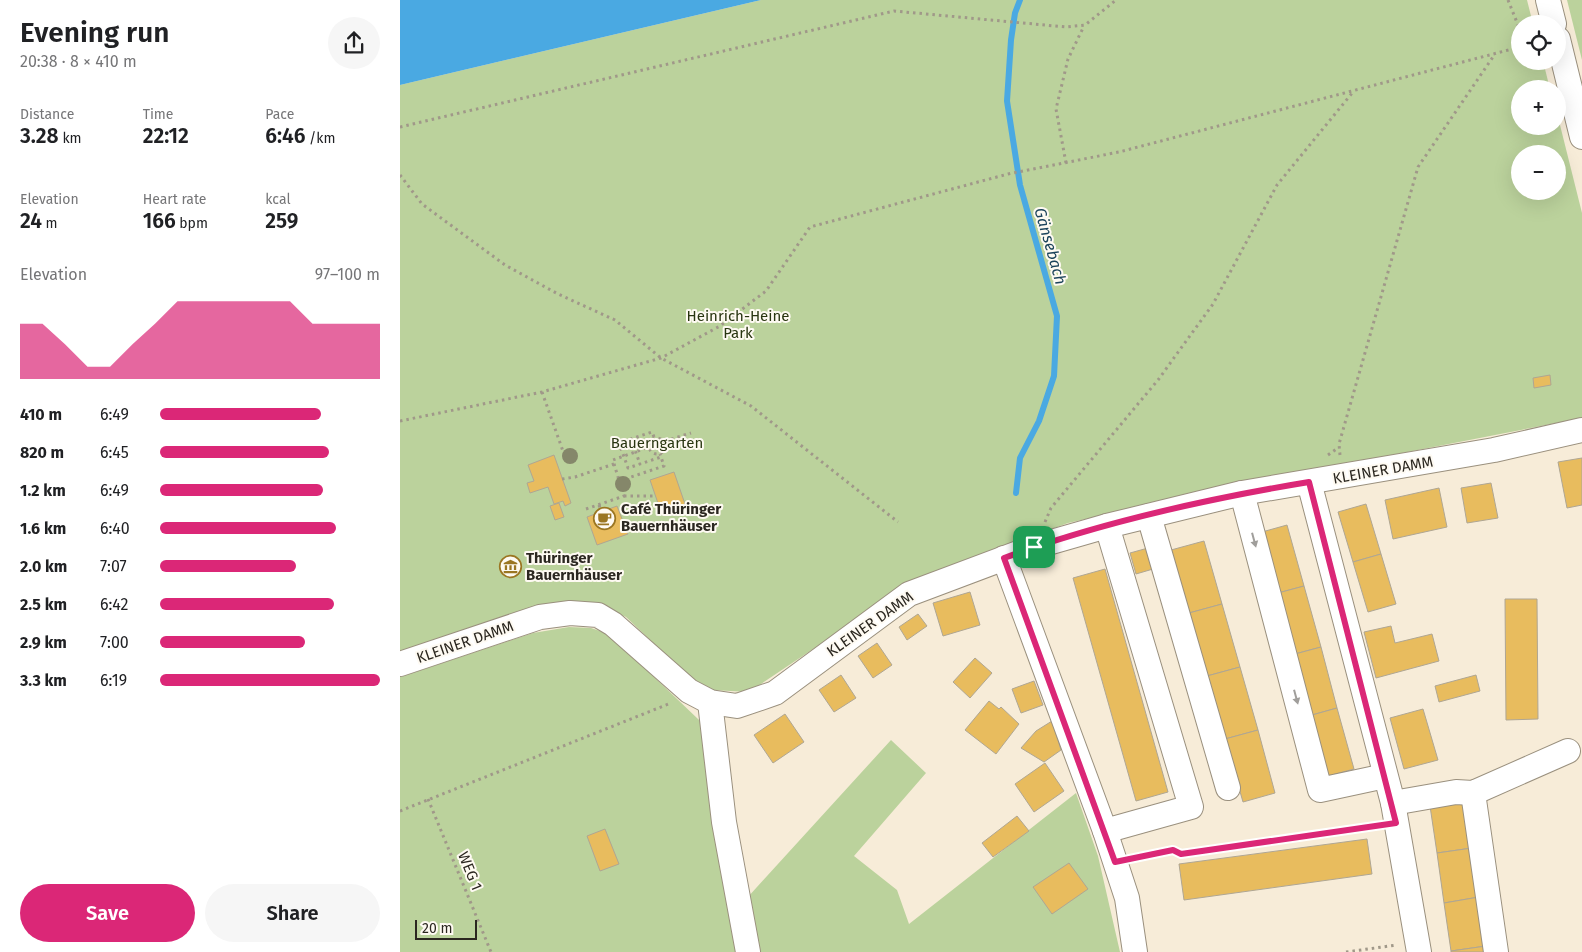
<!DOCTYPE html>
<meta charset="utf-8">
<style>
body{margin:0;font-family:"Fira Sans",sans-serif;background:#f6f6f6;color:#202124;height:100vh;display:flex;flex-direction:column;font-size:19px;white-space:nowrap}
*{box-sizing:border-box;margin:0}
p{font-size:16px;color:#757577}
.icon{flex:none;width:28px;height:28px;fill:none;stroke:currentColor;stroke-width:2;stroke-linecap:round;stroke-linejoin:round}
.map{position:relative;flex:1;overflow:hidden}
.drawer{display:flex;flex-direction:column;background:#fff;width:400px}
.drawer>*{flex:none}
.fabs{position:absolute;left:1111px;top:15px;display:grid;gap:10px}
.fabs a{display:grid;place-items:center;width:55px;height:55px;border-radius:50%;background:#fff;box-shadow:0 5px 20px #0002;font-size:25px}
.scale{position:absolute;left:15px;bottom:12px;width:62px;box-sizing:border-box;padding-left:5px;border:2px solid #2b2720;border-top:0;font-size:14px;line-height:18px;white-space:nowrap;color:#2b2720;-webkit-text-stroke:4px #fefaf2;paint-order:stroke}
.pin{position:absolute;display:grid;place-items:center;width:42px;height:42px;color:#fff;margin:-21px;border-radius:10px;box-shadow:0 2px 8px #0006}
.round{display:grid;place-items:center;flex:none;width:52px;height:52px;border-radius:26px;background:#f6f6f6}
.headline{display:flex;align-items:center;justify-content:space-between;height:85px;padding:0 20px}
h1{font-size:28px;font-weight:600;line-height:38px}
.metrics{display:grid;grid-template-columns:repeat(3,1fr);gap:8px;height:85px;padding:5px 20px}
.metrics div{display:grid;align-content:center}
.metrics b{font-size:21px;font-weight:600}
.metrics small{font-size:14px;font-weight:400}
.metrics p{font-size:14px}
.chart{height:140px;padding:10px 20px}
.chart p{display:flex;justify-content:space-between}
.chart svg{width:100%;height:90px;margin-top:5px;fill:#db2777;opacity:.7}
.primary-button{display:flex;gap:10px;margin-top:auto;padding:10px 20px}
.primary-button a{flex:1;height:58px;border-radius:30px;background:#db2777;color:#fff;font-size:20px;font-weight:600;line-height:58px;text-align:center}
.primary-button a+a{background:#f6f6f6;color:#202124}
ul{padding:0 20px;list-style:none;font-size:16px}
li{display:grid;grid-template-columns:80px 60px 1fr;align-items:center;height:38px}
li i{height:12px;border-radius:6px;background:#db2777}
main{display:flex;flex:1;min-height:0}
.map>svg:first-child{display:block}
.green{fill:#bbd29c;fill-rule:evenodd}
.water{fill:#4aa9e2}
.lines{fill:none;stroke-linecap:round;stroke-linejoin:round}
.stream{stroke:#4aa9e2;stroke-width:6}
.building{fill:#e8bc5e;stroke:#afa693}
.minor-casing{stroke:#9a907e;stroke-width:26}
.path{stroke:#a09889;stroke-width:3;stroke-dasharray:2.5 4;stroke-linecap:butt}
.minor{stroke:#fff;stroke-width:24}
.tree{fill:#85876a}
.oneway{fill:#a09e9b}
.route-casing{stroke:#fff;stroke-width:10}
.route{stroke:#db2777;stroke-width:6}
.labels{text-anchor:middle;stroke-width:4;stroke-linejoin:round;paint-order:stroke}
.park-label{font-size:15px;fill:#283510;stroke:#fefaf2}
.street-label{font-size:15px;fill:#2b2720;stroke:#fefaf2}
.poi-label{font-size:15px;font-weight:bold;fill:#2b2720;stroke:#fefaf2;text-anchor:start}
.water-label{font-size:16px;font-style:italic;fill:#1b435b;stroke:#fefaf2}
</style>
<main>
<section class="drawer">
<div class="headline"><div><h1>Evening run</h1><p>20:38 · 8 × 410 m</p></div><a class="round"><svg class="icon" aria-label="share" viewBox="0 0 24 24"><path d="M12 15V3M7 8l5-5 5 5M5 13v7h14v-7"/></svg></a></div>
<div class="metrics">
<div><p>Distance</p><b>3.28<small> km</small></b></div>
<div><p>Time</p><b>22:12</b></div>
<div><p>Pace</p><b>6:46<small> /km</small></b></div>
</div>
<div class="metrics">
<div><p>Elevation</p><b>24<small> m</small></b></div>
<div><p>Heart rate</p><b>166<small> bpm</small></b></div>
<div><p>kcal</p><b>259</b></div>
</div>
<div class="chart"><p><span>Elevation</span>97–100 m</p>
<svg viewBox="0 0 160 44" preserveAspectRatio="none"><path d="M0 44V17L10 17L20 27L30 38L40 38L50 27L60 17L70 6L80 6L90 6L100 6L110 6L120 6L130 17L140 17L150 17L160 17V44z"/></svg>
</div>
<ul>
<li><b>410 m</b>6:49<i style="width:73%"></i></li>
<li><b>820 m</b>6:45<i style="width:77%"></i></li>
<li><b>1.2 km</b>6:49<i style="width:74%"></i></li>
<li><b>1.6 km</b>6:40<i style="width:80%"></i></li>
<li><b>2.0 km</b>7:07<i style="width:62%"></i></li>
<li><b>2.5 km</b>6:42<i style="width:79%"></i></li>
<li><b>2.9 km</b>7:00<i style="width:66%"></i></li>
<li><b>3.3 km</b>6:19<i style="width:100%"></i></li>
</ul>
<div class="primary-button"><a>Save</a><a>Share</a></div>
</section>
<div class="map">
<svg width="1182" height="952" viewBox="0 0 1182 952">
<rect width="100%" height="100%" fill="#f7ecd8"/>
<g class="green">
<path d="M361 0H1127L1133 24H1120V61H1143L1150 89H1120V126H1158V117L1182 213V418L827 487 668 523 519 578 349 692 312 690 289 677 226 617 197 604 0 659V85ZM1120 154H1158V191H1120Z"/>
<path d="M1167 0H1182V60Z"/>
<path d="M169 627 191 628 209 634 320 740 347 898 491 740 526 773 454 856 497 890 509 924 676 793 698 856 720 952H0V677L133 633Z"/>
</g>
<path class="water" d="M0 0H361L0 85Z"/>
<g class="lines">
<path class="stream" d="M616 493 620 458 639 421 654 376 657 316 620 185 607 101 611 40 615 13 620 0"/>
</g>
<g class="building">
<path d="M1150 375 1151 385 1134 388 1133 378Z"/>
<path d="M154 455 171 503 165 506 163 501 154 504 148 487 130 493 127 483 134 481 128 465Z"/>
<path d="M1182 458V505L1167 508 1158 462Z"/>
<path d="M274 472 285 504 261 512 250 480Z"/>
<path d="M1091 483 1098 518 1067 523 1061 488Z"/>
<path d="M1039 488 1047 527 993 539 985 500Z"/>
<path d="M159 503 164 517 155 520 150 506Z"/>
<path d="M966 504 981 554 953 562 938 512Z"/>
<path d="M217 506 228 534 197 545 187 517Z"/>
<path d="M887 525 904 586 878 593 862 532Z"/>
<path d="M804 541 822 604 789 613 771 550Z"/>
<path d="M748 548 753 569 736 574 730 553Z"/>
<path d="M981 554 996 604 968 612 953 562Z"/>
<path d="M705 569 768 792 736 801 673 578Z"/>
<path d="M904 586 921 647 895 654 878 593Z"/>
<path d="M570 592 580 625 543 636 533 603Z"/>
<path d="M1105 599H1137L1138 719 1106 720Z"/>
<path d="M822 604 840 667 807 676 789 613Z"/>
<path d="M518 614 527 626 507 640 499 627Z"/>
<path d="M991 626 995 643 1032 634 1039 661 976 678 964 632Z"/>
<path d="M477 643 492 665 473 678 458 656Z"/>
<path d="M921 647 937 708 912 715 895 654Z"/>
<path d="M575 658 592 673 570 698 553 682Z"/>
<path d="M840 667 858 730 825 739 807 676Z"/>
<path d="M441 675 456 698 434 712 419 690Z"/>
<path d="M1076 675 1080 691 1039 702 1035 686Z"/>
<path d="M634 681 643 705 621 713 612 689Z"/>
<path d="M589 701 599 709 601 707 619 724 596 754 565 730Z"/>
<path d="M937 708 954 769 928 776 912 715Z"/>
<path d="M1023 709 1038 760 1004 769 990 718Z"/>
<path d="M385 714 404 742 373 763 354 735Z"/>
<path d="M652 721 661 750 644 762 621 748 636 731Z"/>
<path d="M858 730 875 793 843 802 825 739Z"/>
<path d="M645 763 664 791 634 812 615 784Z"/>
<path d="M1065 801 1072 848 1037 853 1030 806Z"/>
<path d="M617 816 629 831 593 857 582 843Z"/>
<path d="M205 829 219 864 200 871 187 836Z"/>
<path d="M967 839 972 874 784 900 779 864Z"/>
<path d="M1072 848 1079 897 1044 903 1037 853Z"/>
<path d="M669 863 688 889 652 914 633 887Z"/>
<path d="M1079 897 1086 946 1051 951 1044 903Z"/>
<path d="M1086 946 1087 952H1051V951Z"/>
</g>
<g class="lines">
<defs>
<g id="minor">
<path d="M1148 0 1154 24"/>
<path d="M1158 39 1182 137"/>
<path d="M909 482 993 803 1019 952"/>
<path d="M842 493 920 790 985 776"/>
<path d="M749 516 828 788"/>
<path d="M604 558 705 831 727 898 735 952"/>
<path d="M0 664 140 617 170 613 198 615 213 624 289 691 310 702 337 706 375 693 509 594 634 547 707 526 842 493 1094 450 1182 430"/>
<path d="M310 702 324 822 348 952"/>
<path d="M1073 793 1096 952"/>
<path d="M993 803 1056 792 1073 793 1168 751"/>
<path d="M705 831 791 807 707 526"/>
</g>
</defs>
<use href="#minor" class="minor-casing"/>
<g class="path">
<path d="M1108 0 1120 30"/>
<path d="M0 127 494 11 666 27 685 25 716 0"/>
<path d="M666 163 656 109 668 59 684 26"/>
<path d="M0 175 22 204 105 265 158 294 215 320 261 358 351 406 498 522"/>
<path d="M142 392 164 454"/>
<path d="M0 421 142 392 261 358 320 326 366 291 410 227 608 174 719 152 1120 47"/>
<path d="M254 437 252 432 219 443 228 468 261 457"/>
<circle cx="257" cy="446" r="8"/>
<path d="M231 439 240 464"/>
<path d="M265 441 291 433"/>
<path d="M928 455 938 448"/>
<path d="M940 455 939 444 1018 167 1095 54"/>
<path d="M162 479 175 477 214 464 213 460 249 447"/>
<path d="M219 481 264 466 260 454"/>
<path d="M224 496H256"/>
<path d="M199 505 201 512"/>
<path d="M186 509 224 496 214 464"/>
<path d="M645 522 651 508 758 380 813 304 877 185 953 92"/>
<path d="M28 799 91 952"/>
<path d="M0 811 271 703"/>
<path d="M735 858 773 850 781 854 975 826"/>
<path d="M946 952 997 945"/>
</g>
<use href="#minor" class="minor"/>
</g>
<g class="tree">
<circle cx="170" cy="456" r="8"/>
<circle cx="223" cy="484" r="8"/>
</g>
<defs><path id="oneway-solid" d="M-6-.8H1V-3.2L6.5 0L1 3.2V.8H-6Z" transform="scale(1.25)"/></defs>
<g class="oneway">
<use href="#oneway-solid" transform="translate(854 540) rotate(75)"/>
<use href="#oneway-solid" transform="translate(896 697) rotate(75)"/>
</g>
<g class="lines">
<defs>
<path id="route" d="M909 482 996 823 781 854 773 850 715 862 604 558C702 522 806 499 909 482Z"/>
</defs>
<use href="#route" class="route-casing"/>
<use href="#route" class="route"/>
</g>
<defs>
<symbol id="cafe-ring" viewBox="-11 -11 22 22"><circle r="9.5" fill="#fefaf2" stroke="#9b7622" stroke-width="1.5"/><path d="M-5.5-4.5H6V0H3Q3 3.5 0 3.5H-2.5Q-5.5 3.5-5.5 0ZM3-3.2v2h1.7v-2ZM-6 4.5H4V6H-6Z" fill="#9b7622"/></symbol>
<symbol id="museum-ring" viewBox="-11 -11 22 22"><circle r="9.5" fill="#fefaf2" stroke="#9b7622" stroke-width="1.5"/><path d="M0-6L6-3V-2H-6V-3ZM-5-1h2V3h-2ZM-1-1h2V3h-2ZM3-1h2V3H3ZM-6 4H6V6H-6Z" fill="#9b7622"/></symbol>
</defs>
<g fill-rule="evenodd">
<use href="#cafe-ring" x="192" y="506" width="25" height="25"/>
<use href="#museum-ring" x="98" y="554" width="25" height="25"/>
</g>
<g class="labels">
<g class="park-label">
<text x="338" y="321">Heinrich-Heine<tspan x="338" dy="17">Park</tspan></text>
<text x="257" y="448">Bauerngarten</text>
</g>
<g class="street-label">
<text transform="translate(983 470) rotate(-10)" y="5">KLEINER DAMM</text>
<text transform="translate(470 624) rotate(-35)" y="5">KLEINER DAMM</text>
<text transform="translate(65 642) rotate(-19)" y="5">KLEINER DAMM</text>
<text transform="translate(70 871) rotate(68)" y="5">WEG 1</text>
</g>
<g class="poi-label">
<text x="221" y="514">Café Thüringer<tspan x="221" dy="17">Bauernhäuser</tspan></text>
<text x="126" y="563">Thüringer<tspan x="126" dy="17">Bauernhäuser</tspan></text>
</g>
<g class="water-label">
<text transform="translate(651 246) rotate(74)" y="6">Gänsebach</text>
</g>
</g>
</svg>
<div class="fabs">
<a><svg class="icon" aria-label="locate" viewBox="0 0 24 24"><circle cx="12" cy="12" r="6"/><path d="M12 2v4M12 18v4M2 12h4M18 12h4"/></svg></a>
<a>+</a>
<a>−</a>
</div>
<div class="scale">20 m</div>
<div class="pin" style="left:634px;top:547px;background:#1e9e55"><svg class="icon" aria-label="arrive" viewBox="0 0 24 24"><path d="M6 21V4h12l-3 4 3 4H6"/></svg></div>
</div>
</main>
